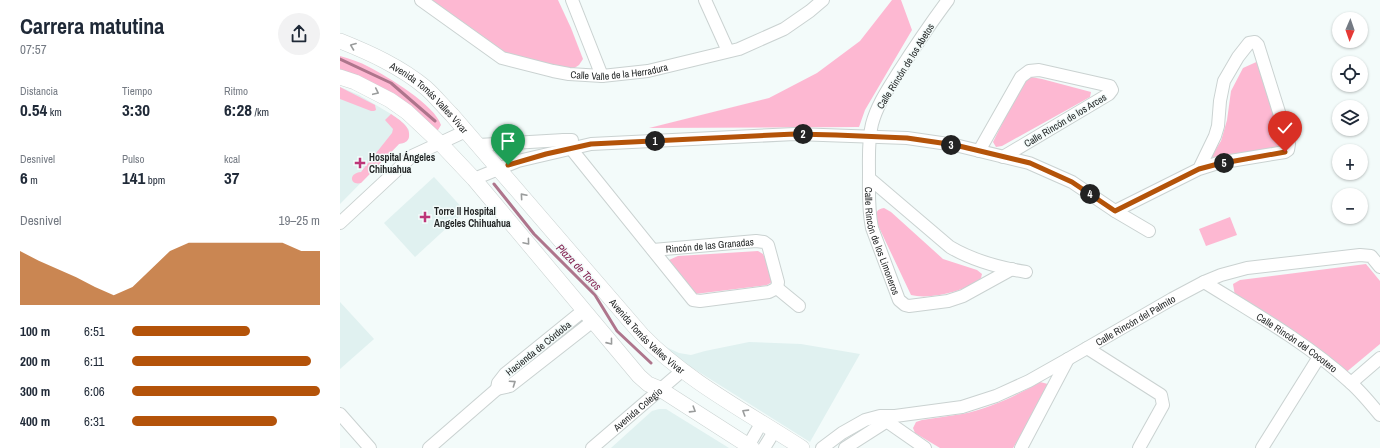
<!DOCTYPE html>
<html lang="es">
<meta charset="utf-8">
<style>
body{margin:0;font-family:"Archivo Narrow",sans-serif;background:#f2f2f3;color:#1f2937;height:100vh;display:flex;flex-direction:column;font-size:15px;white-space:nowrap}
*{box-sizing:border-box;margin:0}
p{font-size:13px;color:#747a83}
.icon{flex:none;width:22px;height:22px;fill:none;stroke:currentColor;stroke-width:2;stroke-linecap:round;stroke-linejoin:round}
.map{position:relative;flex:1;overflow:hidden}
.side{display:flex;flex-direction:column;background:#fff;width:340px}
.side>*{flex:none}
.needle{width:26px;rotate:182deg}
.controls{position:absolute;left:992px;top:12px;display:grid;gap:8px}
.controls a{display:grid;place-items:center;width:36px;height:36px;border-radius:50%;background:#fff;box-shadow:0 1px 3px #0004;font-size:20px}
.pin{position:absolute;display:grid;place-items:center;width:34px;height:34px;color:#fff;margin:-41px -17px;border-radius:50% 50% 50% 0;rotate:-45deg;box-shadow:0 0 4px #0007}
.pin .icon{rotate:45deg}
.km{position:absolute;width:20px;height:20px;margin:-10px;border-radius:50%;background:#222;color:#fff;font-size:11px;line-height:20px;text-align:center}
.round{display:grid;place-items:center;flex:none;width:42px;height:42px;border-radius:21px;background:#f2f2f3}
.headline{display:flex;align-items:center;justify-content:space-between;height:68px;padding:0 20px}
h1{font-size:22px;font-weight:800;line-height:30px}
.metrics{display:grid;grid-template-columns:repeat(3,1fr);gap:6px;height:68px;padding:4px 20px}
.metrics div{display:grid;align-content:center}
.metrics b{font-size:17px;font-weight:800}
.metrics small{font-size:11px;font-weight:400}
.metrics p{font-size:11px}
.chart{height:112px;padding:8px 20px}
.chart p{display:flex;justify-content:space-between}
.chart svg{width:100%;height:72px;margin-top:4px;fill:#b45309;opacity:.7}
ul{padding:0 20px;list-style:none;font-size:13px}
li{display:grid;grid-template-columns:64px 48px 1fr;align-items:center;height:30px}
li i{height:10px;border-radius:5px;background:#b45309}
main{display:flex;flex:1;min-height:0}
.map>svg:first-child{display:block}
.built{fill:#e0f1f0}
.green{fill:#fdb8d2}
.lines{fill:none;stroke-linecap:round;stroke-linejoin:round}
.stream{stroke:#ae758c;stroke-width:3}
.minor-casing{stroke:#cad2d1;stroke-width:14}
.major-casing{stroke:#cad2d1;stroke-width:16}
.minor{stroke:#fff;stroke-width:12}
.major{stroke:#fff;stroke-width:15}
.oneway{stroke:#9a9c9c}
.route-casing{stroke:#fff;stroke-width:8}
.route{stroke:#b45309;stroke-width:5}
.poi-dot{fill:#bd3678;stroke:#f3fbfa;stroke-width:1.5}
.labels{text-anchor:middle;stroke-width:3;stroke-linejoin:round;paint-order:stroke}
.street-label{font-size:10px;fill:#1f2222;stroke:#f3fbfa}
.poi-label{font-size:10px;font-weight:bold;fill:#1f2222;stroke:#f3fbfa;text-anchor:start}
.water-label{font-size:11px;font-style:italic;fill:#842352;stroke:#f3fbfa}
</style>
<main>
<section class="side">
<div class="headline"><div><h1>Carrera matutina</h1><p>07:57</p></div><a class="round"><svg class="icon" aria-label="share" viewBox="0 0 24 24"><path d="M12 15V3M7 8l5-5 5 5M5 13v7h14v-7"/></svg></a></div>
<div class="metrics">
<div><p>Distancia</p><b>0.54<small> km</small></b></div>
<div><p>Tiempo</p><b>3:30</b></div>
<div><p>Ritmo</p><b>6:28<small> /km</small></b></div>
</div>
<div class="metrics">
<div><p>Desnivel</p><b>6<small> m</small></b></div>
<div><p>Pulso</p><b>141<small> bpm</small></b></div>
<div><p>kcal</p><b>37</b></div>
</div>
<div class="chart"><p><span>Desnivel</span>19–25 m</p>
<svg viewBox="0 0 160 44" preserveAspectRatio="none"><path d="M0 44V11L10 17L20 22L30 27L40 33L50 38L60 33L70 22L80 11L90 6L100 6L110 6L120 6L130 6L140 6L150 11L160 11V44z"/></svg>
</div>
<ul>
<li><b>100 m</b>6:51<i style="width:63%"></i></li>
<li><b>200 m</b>6:11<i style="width:95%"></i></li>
<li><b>300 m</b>6:06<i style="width:100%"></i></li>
<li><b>400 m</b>6:31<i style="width:77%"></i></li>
</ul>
</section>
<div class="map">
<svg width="1040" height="448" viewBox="0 0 1040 448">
<rect width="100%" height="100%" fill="#f3fbfa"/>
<g class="built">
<path d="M0 87 19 95 51 114 65 125 69 130V135L68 139 64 143 59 144 0 204Z"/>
<path d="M94 177 125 211 75 257 44 223Z"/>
<path d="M0 302 34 339 0 369Z"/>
<path d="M409 342 461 344 520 354 470 442 332 355 326 347 339 353 351 355 365 351Z"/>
<path d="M319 409H326L389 448H271L312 411Z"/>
</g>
<g class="green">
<path d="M87 0H218L231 28 243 59 239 65 230 71 166 53Z"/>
<path d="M552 0H561L572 30 525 110 519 127 309 128 429 98 477 73 520 41Z"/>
<path d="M0 56C10 59 20 62 29 67 48 77 95 105 101 125L98 130 93 131 0 75Z"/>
<path d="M923 59 942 146 870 158 881 141 887 120 891 91 903 68Z"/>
<path d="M691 77 702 79 751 92 750 97 662 146 656 147 653 142 682 83Z"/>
<path d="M0 87 35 105 36 110 34 111H31L0 99Z"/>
<path d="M51 114C58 119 71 126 69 137 68 142 64 143 59 144L21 183C10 186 8 173 21 172L52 133 53 129 45 120Z"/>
<path d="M544 208 551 212 603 259 637 270 642 274 641 278C627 291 590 300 571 295L535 219C536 212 537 209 544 208Z"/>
<path d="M890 217 897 235 866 246 859 229Z"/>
<path d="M418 251 423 254 433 275 432 282 427 285 355 294 329 266V260L338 256Z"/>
<path d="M1026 264 1040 281V344L1004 374 895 296 893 284 900 280Z"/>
<path d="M700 382 708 384 709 389 673 448H600L575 433 573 428 576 422 582 420C596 418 609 416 622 414 650 408 676 396 700 382Z"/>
</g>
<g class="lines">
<g class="stream">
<path d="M0 59 51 83 95 121"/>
<path d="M154 184 194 234 255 295 277 331 311 363"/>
</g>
<defs>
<g id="minor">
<path id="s1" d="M81 0 162 58 213 71 229 74 262 76 308 71 399 49 444 29 470 11 483 0"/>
<path d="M232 0 262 76"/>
<path d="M365 0 388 51"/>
<path id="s2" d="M608 0C590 24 574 48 558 73 548 89 537 105 532 124 528 140 529 157 529 173 529 192 528 209 532 228L559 300 565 305 569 306 608 301 623 296 672 269"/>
<path d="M224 140 353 300 360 301 429 292 437 288"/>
<path d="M138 145 224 140H232"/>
<path d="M639 151 681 77 689 71 699 70 770 86 772 90 769 94 663 157"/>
<path d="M529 178 610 247C632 260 661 268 686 272"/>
<path d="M134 179 178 161 251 144 455 134 567 138 615 145 689 163 732 182 775 211 809 231"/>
<path d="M775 211 859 169 878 163 945 152 948 150 949 144 918 45 915 42 909 43 898 57 884 81 880 101 878 126 875 136 859 169"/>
<path d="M0 223 72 156 126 131"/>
<path id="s3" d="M313 250 416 241 424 242 428 245 438 282 437 288"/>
<path id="s4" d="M864 282C914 313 967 343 1011 383 1021 392 1031 404 1040 415"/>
<path d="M437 288 459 306"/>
<path d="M244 310 165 374 158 383 157 389 170 386 253 321"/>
<path d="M747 348 821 395 823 405 799 448"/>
<path d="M1011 383 1040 358"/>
<path d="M0 414 30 448"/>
<path d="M542 418 585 448"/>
<path d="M89 448 157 389"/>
<path id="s5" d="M252 448 343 370"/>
<path d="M407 448 422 422"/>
<path d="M424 448 435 430"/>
<path id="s6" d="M482 448 502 433 525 420 540 416H555L622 407 656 396 689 381 728 359 832 299 864 282 881 275 907 268 1020 255 1031 256 1040 267"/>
<path d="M505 448 555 416"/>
<path d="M681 448 728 359"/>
<path d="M922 448 979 357"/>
</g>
<g id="major">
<path id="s7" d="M0 41C30 53 61 67 86 88 95 96 103 106 112 115L302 335C345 380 410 414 462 448"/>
<path d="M0 77 15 82 50 100 67 112 100 143 134 179 299 376 308 384 320 389 412 448"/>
</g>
</defs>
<use href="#minor" class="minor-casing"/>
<use href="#major" class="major-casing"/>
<use href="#minor" class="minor"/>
<use href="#major" class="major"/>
</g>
<defs><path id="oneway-chevron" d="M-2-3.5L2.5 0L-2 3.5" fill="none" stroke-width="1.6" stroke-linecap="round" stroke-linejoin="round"/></defs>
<g class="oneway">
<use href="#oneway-chevron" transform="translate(13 46) rotate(-159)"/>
<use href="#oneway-chevron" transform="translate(36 92) rotate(25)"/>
<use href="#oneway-chevron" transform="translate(183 196) rotate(-131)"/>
<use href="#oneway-chevron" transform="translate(187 242) rotate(50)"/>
<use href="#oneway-chevron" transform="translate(270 342) rotate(51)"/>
<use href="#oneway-chevron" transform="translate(173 383) rotate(-34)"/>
<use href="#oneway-chevron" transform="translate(353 410) rotate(32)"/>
<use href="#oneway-chevron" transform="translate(405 412) rotate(-148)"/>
</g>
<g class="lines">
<defs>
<path id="route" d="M168 165 206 154 251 144 455 134 496 135 567 138 615 145 690 163 732 182 775 211 859 169 878 164 945 152"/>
</defs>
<use href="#route" class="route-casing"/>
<use href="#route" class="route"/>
</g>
<g class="poi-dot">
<path d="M18 157h4v4h4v4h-4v4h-4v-4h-4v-4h4z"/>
<path d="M83 211h4v4h4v4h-4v4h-4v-4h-4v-4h4z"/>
</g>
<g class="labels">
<g class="street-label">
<text transform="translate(565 66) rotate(-58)" y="4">Calle Rincón de los Abetos</text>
<text dy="4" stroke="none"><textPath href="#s1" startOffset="219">Calle Valle de la Herradura</textPath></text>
<text dy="4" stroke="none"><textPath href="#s7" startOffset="107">Avenida Tomás Valles Vivar</textPath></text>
<text transform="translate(725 120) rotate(-31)" y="4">Calle Rincón de los Arces</text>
<text dy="4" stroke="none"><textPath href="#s2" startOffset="265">Calle Rincón de los Limoneros</textPath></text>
<text dy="4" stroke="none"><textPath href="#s3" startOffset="57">Rincón de las Granadas</textPath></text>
<text dy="4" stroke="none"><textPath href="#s6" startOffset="344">Calle Rincón del Palmito</textPath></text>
<text dy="4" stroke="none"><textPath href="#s7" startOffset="431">Avenida Tomás Valles Vivar</textPath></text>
<text dy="4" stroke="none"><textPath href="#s4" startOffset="111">Calle Rincón del Cocotero</textPath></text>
<text transform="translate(198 348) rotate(-39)" y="4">Hacienda de Córdoba</text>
<text dy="4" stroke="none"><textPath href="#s5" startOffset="60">Avenida Colegio</textPath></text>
</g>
<g class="poi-label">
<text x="29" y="161">Hospital Ángeles<tspan x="29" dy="12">Chihuahua</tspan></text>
<text x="94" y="215">Torre II Hospital<tspan x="94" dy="12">Angeles Chihuahua</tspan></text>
</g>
<g class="water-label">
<text transform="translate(239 267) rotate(46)" y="4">Plaza de Toros</text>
</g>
</g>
</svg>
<div class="controls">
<a><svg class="needle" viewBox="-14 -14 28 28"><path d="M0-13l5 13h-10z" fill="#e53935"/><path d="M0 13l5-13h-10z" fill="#747a83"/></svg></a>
<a><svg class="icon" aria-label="locate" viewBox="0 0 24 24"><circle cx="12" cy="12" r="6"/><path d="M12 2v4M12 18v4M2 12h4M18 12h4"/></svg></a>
<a><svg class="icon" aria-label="layers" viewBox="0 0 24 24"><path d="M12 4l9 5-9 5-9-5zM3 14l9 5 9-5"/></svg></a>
<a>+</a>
<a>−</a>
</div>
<div class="pin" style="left:168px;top:165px;background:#1e9e55"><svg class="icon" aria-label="arrive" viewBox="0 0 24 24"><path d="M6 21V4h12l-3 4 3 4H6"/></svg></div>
<div class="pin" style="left:945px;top:152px;background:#d93025"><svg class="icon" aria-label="check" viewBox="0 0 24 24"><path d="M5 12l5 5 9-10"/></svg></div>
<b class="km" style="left:315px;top:141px">1</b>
<b class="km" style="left:463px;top:134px">2</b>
<b class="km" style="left:611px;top:145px">3</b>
<b class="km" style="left:750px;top:194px">4</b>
<b class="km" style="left:884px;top:163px">5</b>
</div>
</main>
